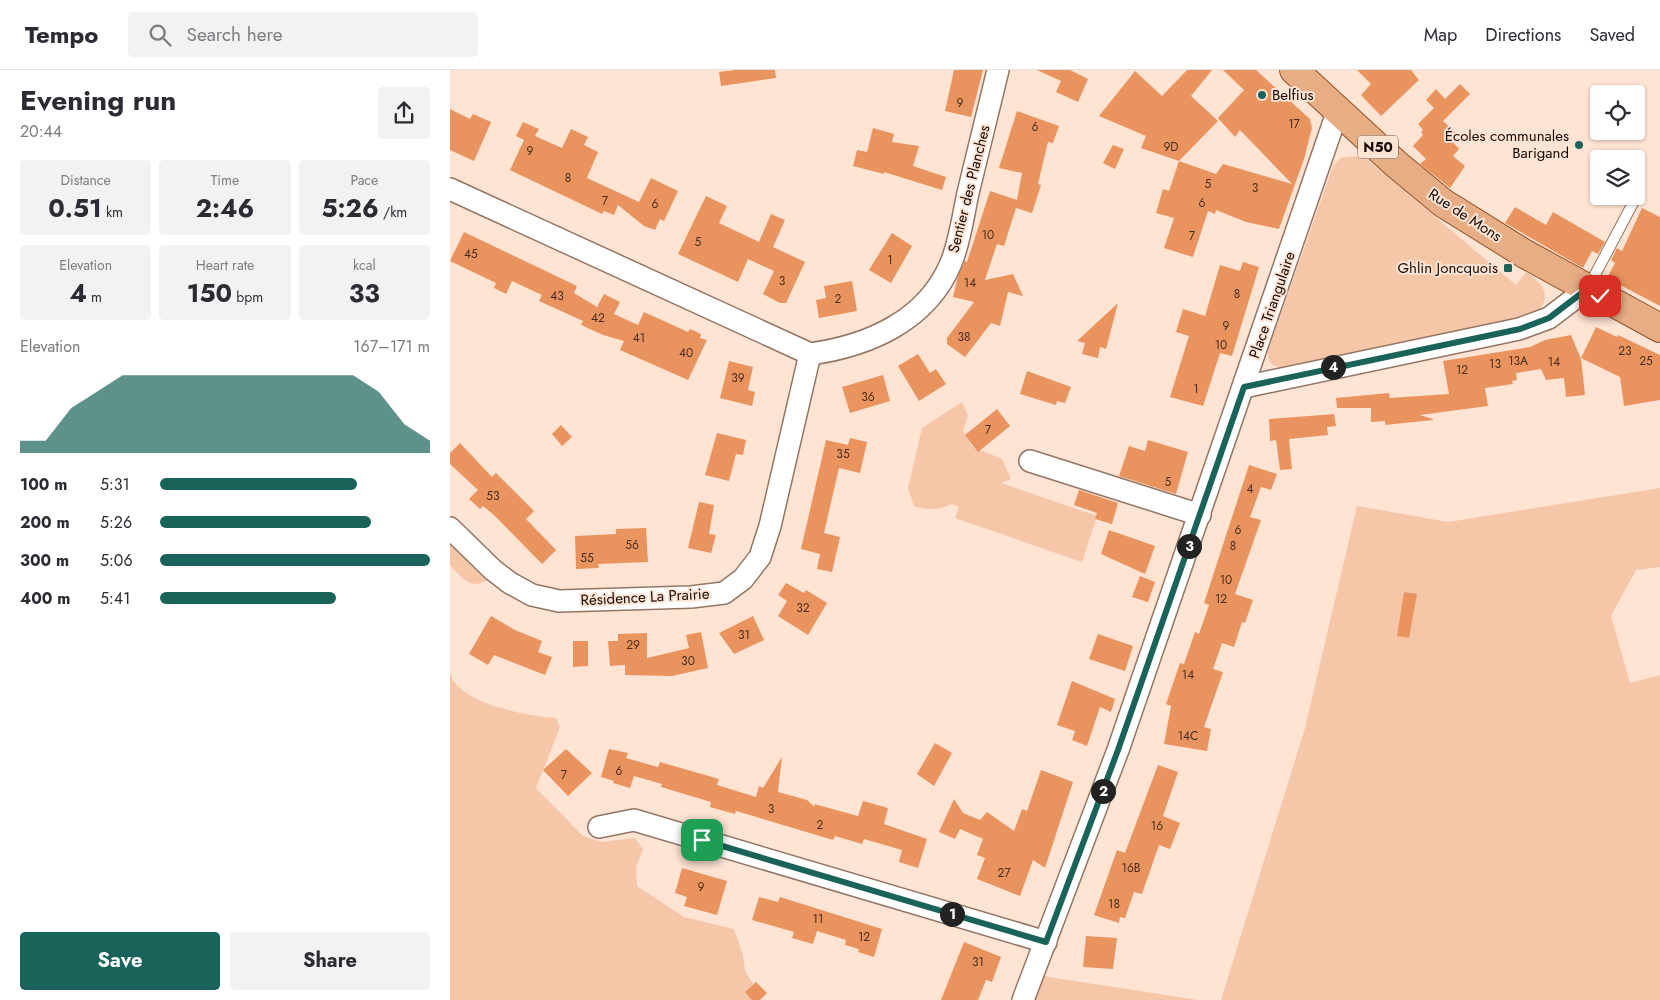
<!DOCTYPE html>
<meta charset="utf-8">
<style>
body{margin:0;font-family:Jost,sans-serif;background:#f2f2f3;color:#2b2b33;height:100vh;display:flex;flex-direction:column;font-size:19px;white-space:nowrap}
*{box-sizing:border-box;margin:0}
p{font-size:16px;color:#7c7c81}
.icon{flex:none;width:28px;height:28px;fill:none;stroke:currentColor;stroke-width:2;stroke-linecap:round;stroke-linejoin:round}
.map{position:relative;flex:1;overflow:hidden}
.sheet{display:flex;flex-direction:column;background:#fff;width:450px}
.sheet>*{flex:none}
.tools{position:absolute;left:1140px;top:15px;display:grid;gap:10px}
.tools a{display:grid;place-items:center;width:55px;height:55px;border-radius:5px;background:#fff;box-shadow:0 1px 4px #0004;font-size:25px}
.pin{position:absolute;display:grid;place-items:center;width:42px;height:42px;color:#fff;margin:-21px;border-radius:10px;box-shadow:0 2px 8px #0006}
.km{position:absolute;width:25px;height:25px;margin:-12px;border-radius:50%;background:#222;color:#fff;font-size:14px;line-height:25px;text-align:center}
.round{display:grid;place-items:center;flex:none;width:52px;height:52px;border-radius:5px;background:#f2f2f3}
.headline{display:flex;align-items:center;justify-content:space-between;height:85px;padding:0 20px}
h1{font-size:28px;font-weight:700;line-height:38px}
.metrics{display:grid;grid-template-columns:repeat(3,1fr);gap:8px;height:85px;padding:5px 20px}
.metrics div{display:grid;align-content:center;border-radius:5px;background:#f2f2f3;text-align:center}
.metrics b{font-size:25px;font-weight:700}
.metrics small{font-size:14px;font-weight:400}
.metrics p{font-size:14px}
.chart{height:140px;padding:10px 20px}
.chart p{display:flex;justify-content:space-between}
.chart svg{width:100%;height:90px;margin-top:5px;fill:#19635a;opacity:.7}
.action{display:flex;gap:10px;margin-top:auto;padding:10px 20px}
.action a{flex:1;height:58px;border-radius:5px;background:#19635a;color:#fff;font-size:20px;font-weight:700;line-height:58px;text-align:center}
.action a+a{background:#f2f2f3;color:#2b2b33}
ul{padding:0 20px;list-style:none;font-size:16px}
li{display:grid;grid-template-columns:80px 60px 1fr;align-items:center;height:38px}
li i{height:12px;border-radius:6px;background:#19635a}
header{display:flex;align-items:center;gap:30px;box-sizing:border-box;height:70px;padding:0 25px;background:#fff;border-bottom:1px solid #e1e1e2}
header strong{font-size:24px}
nav{display:flex;gap:28px;margin-inline-start:auto;font-size:18px}
.search{width:350px;height:45px;background:#f2f2f3;display:flex;align-items:center;gap:12px;box-sizing:border-box;padding:0 18px;border-radius:5px;color:#7c7c81;font-size:19px}
main{display:flex;flex:1;min-height:0}
.map>svg:first-child{display:block}
.green{fill:#f6c6a9}
.building{fill:#e9945f}
.lines{fill:none;stroke-linecap:round;stroke-linejoin:round}
.service-casing{stroke:#937563;stroke-width:12}
.minor-casing{stroke:#937563;stroke-width:24}
.primary-casing{stroke:#935023;stroke-width:30}
.service{stroke:#fff;stroke-width:10}
.minor{stroke:#fff;stroke-width:21}
.primary{stroke:#e7ad85;stroke-width:28}
.route-casing{stroke:#fff;stroke-width:10}
.route{stroke:#19635a;stroke-width:6}
.poi-dot{fill:#19635a;stroke:#ffe3d3;stroke-width:2}
.labels{text-anchor:middle;stroke-width:4;stroke-linejoin:round;paint-order:stroke}
.number-label{font-size:12px;fill:#492c1b}
.shield{fill:#ffe3d3;stroke:#5a4a42;stroke-width:1}
.shield-label{font-size:14px;font-weight:bold;fill:#140904}
.poi-label{font-size:15px;fill:#140904;stroke:#ffe3d3;text-anchor:end}
.street-label{font-size:15px;fill:#140904;stroke:#ffe3d3}
</style>
<header>
<strong>Tempo</strong>
<div class="search"><svg class="icon" aria-label="search" viewBox="0 0 24 24"><circle cx="10" cy="10" r="6"/><path d="M15 15l6 6"/></svg>Search here</div>
<nav><a>Map</a><a>Directions</a><a>Saved</a></nav>
</header>
<main>
<section class="sheet">
<div class="headline"><div><h1>Evening run</h1><p>20:44</p></div><a class="round"><svg class="icon" aria-label="share" viewBox="0 0 24 24"><path d="M12 15V3M7 8l5-5 5 5M5 13v7h14v-7"/></svg></a></div>
<div class="metrics">
<div><p>Distance</p><b>0.51<small> km</small></b></div>
<div><p>Time</p><b>2:46</b></div>
<div><p>Pace</p><b>5:26<small> /km</small></b></div>
</div>
<div class="metrics">
<div><p>Elevation</p><b>4<small> m</small></b></div>
<div><p>Heart rate</p><b>150<small> bpm</small></b></div>
<div><p>kcal</p><b>33</b></div>
</div>
<div class="chart"><p><span>Elevation</span>167–171 m</p>
<svg viewBox="0 0 160 44" preserveAspectRatio="none"><path d="M0 44V38L10 38L20 22L30 14L40 6L50 6L60 6L70 6L80 6L90 6L100 6L110 6L120 6L130 6L140 14L150 30L160 38V44z"/></svg>
</div>
<ul>
<li><b>100 m</b>5:31<i style="width:73%"></i></li>
<li><b>200 m</b>5:26<i style="width:78%"></i></li>
<li><b>300 m</b>5:06<i style="width:100%"></i></li>
<li><b>400 m</b>5:41<i style="width:65%"></i></li>
</ul>
<div class="action"><a>Save</a><a>Share</a></div>
</section>
<div class="map">
<svg width="1210" height="930" viewBox="0 0 1210 930">
<rect width="100%" height="100%" fill="#ffe3d3"/>
<g class="green">
<path d="M903 86 914 87 1066 215 1076 202C1105 221 1099 239 1070 250L831 299C821 294 817 292 818 281L883 96 891 88Z"/>
<path d="M512 332 518 346 513 361 523 377 552 389 561 409 551 413 647 446 632 492 505 448 509 437 502 434C488 441 478 440 464 436L458 418 472 358Z"/>
<path d="M1210 418V497L1186 500 1161 546 1180 613 1210 605V930H771L855 658 907 436 998 452Z"/>
<path d="M0 473 37 510C21 521 11 507 0 495Z"/>
<path d="M0 603C8 634 79 646 106 648L110 657 86 718 133 766 151 772 185 768 193 779 186 797 187 816 234 847 284 859 293 885 295 901 307 920 306 930H0Z"/>
<path d="M584 903 599 907 748 930H573Z"/>
</g>
<g class="building">
<path d="M285 0H325L326 8 271 16 269 2Z"/>
<path d="M504 0H533L521 47 495 41Z"/>
<path d="M587 0H620L638 9 628 32 606 22 611 11Z"/>
<path d="M737 0H762L741 26 768 51 729 91 766 104 773 94 842 114 790 60 785 67 768 48 794 20 773 0H806L860 49 862 58 854 89 829 159 796 152 766 140 765 144 758 141 743 187 714 178 724 148 706 143 713 119 719 121 729 91 691 78 696 66 649 46 685 1 712 26Z"/>
<path d="M907 0H961L969 10 931 46 911 25 921 14Z"/>
<path d="M1010 14 1020 24 993 51 1007 64 1001 70 1009 79 1003 86 1015 96 1000 118 970 94 976 89 963 76 973 65 971 62 973 60 968 54 984 38 976 30 986 19 995 29Z"/>
<path d="M0 39 20 49 23 44 41 52 24 91 0 80Z"/>
<path d="M567 41 609 56 603 73 598 72 588 114 591 115 582 143 566 138 554 176 547 174 535 210 563 204 573 226 558 222 550 256 541 253 515 287 497 274V268L524 232 503 227 508 206 515 191 517 192 540 121 567 130 572 103 549 98Z"/>
<path d="M73 52 89 59 85 66 112 78 121 59 138 67 134 75 148 82 137 108 189 132 201 108 228 121 214 151 210 149 205 160 194 156 168 135 164 145 154 141 152 144 60 100 74 70 66 66Z"/>
<path d="M423 58 444 64 442 72 469 76 463 96 496 107 492 120 434 102V104L403 96 407 80 417 82Z"/>
<path d="M663 75 674 79 665 99 653 93Z"/>
<path d="M256 126 277 136 269 153 309 172 321 144 335 150 323 177 355 192 336 233H330L313 224 324 201 298 189 288 212 228 184Z"/>
<path d="M1065 137 1096 155 1103 142 1155 172 1148 184 1142 181 1133 198 1055 153Z"/>
<path d="M1192 138 1210 147V236L1157 208 1165 193 1161 190 1167 178 1172 181Z"/>
<path d="M14 162 127 216 124 223 147 237 154 224 170 232 164 244 188 255 194 242 238 262 240 259 251 264 250 268 257 270 238 310 170 280 174 271 153 265 131 255 133 251 89 231 92 225 62 211 56 224 44 218 46 213 0 191Z"/>
<path d="M442 163 462 176 441 213 419 200Z"/>
<path d="M793 192 809 197 782 286 770 283 753 336 720 327 739 266 726 262 733 239 755 246 770 195 790 201Z"/>
<path d="M402 211 407 241 369 248 366 230 376 228 374 216Z"/>
<path d="M668 233 656 279 650 277 648 288 632 284 635 273 627 271Z"/>
<path d="M1146 257 1167 267 1168 265 1210 285V330L1174 336 1170 307 1131 288Z"/>
<path d="M1121 265 1131 289 1135 325 1116 327 1114 308 1096 310 1091 299 1066 303 1067 310 1062 311 1063 314 1035 318 1038 336 970 345 983 349V350L935 355V351L921 352V338H887L886 328 939 323 940 328 999 324 993 291 1080 277 1095 270Z"/>
<path d="M468 284 480 303 486 299 496 314 469 331 448 296Z"/>
<path d="M279 291 303 297 298 320 305 322 302 336 270 328Z"/>
<path d="M577 301 621 317 615 333 607 331 606 335 570 324Z"/>
<path d="M433 305 440 331 400 343 392 317Z"/>
<path d="M547 339 560 356 528 382 515 365Z"/>
<path d="M884 344 886 356 877 357 878 365 839 369 842 399 830 400 826 370 820 371 819 349Z"/>
<path d="M111 355 122 367 112 376 102 364Z"/>
<path d="M267 363 296 370 293 385 286 384 279 411 255 405Z"/>
<path d="M400 368 417 372 410 403 389 398 374 463 390 467 382 502 367 499 370 484 351 479 376 370 398 375Z"/>
<path d="M698 370 738 382 726 424 669 406 679 376 695 381Z"/>
<path d="M10 373 42 407 46 403 84 441 76 449 106 480 92 494 45 446 33 436 30 439 19 429 28 420 0 394V383Z"/>
<path d="M799 395 827 404 821 420 811 417 800 447 811 450 785 524 803 530 795 553 792 552 784 577 772 573 763 599 773 602 754 657 761 659 757 681 714 674 721 636 716 634 730 593 734 594 745 562 749 564 759 535 754 533Z"/>
<path d="M629 420 668 433 662 454 645 449 647 443 624 435Z"/>
<path d="M249 432 264 435 259 464 266 465 261 483 238 478Z"/>
<path d="M196 458 198 492 148 494 149 498 126 499 125 466 166 464V459Z"/>
<path d="M659 460 705 476 695 504 651 484Z"/>
<path d="M690 506 705 512 698 532 682 527Z"/>
<path d="M336 513 354 523 356 520 377 533 358 565 328 546 337 531 328 525Z"/>
<path d="M954 522 967 524 959 568 947 566Z"/>
<path d="M41 546 65 560 92 571 88 582 102 587 95 605 44 585 38 595 19 584Z"/>
<path d="M303 546 314 570 284 584 269 563Z"/>
<path d="M251 562 258 598 222 606 175 605V595L160 596 158 571H168V564L197 563V588L239 578 236 565Z"/>
<path d="M648 564 683 576 675 601 639 589Z"/>
<path d="M123 571H138V596L123 597Z"/>
<path d="M622 611 665 629 661 642 650 637 637 676 622 670 625 661 607 655Z"/>
<path d="M485 673 502 683 484 716 467 704Z"/>
<path d="M116 679 142 703 118 726 93 700Z"/>
<path d="M159 679 178 683 176 688 208 697 210 692 269 709 267 715 306 727 309 716 313 718 332 687 328 722 357 730 365 737 364 734 408 746 413 731 438 738 434 754 477 769 468 798 449 792 452 780 414 769 412 774 385 766 383 770 286 741 285 744 260 737 261 732 211 717 212 714 184 706 180 718 163 713 164 711 151 707Z"/>
<path d="M708 695 728 702 713 746 730 753 720 779 709 775 692 824 684 822 675 848 670 847 669 853 644 845 667 780 675 783Z"/>
<path d="M591 700 623 712 595 798 583 790 570 826 527 809 535 788 527 785 533 769 510 759 505 769 489 762 504 729 513 743 530 750 537 742 564 761 572 739 577 741Z"/>
<path d="M232 798 277 811 267 845 234 836 237 827 225 823Z"/>
<path d="M309 827 328 832 330 827 432 859 424 887 408 882 409 879 395 875 396 870 367 861 363 874 342 868 344 862 302 850Z"/>
<path d="M636 866 667 868 663 899 633 897Z"/>
<path d="M514 872 551 887 542 912 536 910 528 930H491Z"/>
<path d="M306 912 317 923 310 930H302L295 922Z"/>
</g>
<g class="lines">
<defs>
<path id="service" d="M1138 218 1183 133"/>
<g id="minor">
<path d="M0 119 360 284C418 276 477 251 501 193 510 171 513 146 518 123 528 82 538 41 548 0"/>
<path d="M794 317 1069 259 1099 248 1137 219"/>
<path d="M580 391 750 445"/>
<path d="M0 458 43 500 60 513 82 525 109 531 241 527 274 523 293 509 310 487 320 456 360 284"/>
<path d="M149 757 184 750 596 872"/>
<path d="M573 930 668 680 888 40"/>
</g>
<path id="primary" d="M844 0 946 94 993 133 1075 184 1210 258"/>
</defs>
<use href="#service" class="service-casing"/>
<use href="#minor" class="minor-casing"/>
<use href="#primary" class="primary-casing"/>
<use href="#service" class="service"/>
<use href="#minor" class="minor"/>
<use href="#primary" class="primary"/>
</g>
<g class="lines">
<defs>
<path id="route" d="M252 770 596 872 668 680 794 317 1070 259 1099 248 1137 219 1150 226"/>
</defs>
<use href="#route" class="route-casing"/>
<use href="#route" class="route"/>
</g>
<g class="poi-dot">
<circle cx="812" cy="25" r="5"/>
<circle cx="1129" cy="75" r="5"/>
<rect x="1053" y="193" width="10" height="10" rx="2.5"/>
</g>
<g class="labels">
<g class="number-label">
<text x="510" y="37">9</text>
<text x="844" y="58">17</text>
<text x="585" y="61">6</text>
<text x="721" y="81">9D</text>
<text x="80" y="85">9</text>
<text x="118" y="112">8</text>
<text x="758" y="118">5</text>
<text x="805" y="122">3</text>
<text x="155" y="135">7</text>
<text x="752" y="137">6</text>
<text x="205" y="138">6</text>
<text x="538" y="169">10</text>
<text x="742" y="170">7</text>
<text x="248" y="176">5</text>
<text x="21" y="188">45</text>
<text x="440" y="194">1</text>
<text x="332" y="215">3</text>
<text x="520" y="217">14</text>
<text x="787" y="228">8</text>
<text x="107" y="230">43</text>
<text x="388" y="233">2</text>
<text x="148" y="252">42</text>
<text x="776" y="260">9</text>
<text x="514" y="271">38</text>
<text x="189" y="272">41</text>
<text x="771" y="279">10</text>
<text x="1175" y="285">23</text>
<text x="236" y="287">40</text>
<text x="1068" y="295">13A</text>
<text x="1196" y="295">25</text>
<text x="1104" y="296">14</text>
<text x="1045" y="298">13</text>
<text x="1012" y="304">12</text>
<text x="288" y="312">39</text>
<text x="746" y="323">1</text>
<text x="418" y="331">36</text>
<text x="538" y="364">7</text>
<text x="393" y="388">35</text>
<text x="718" y="416">5</text>
<text x="800" y="423">4</text>
<text x="43" y="430">53</text>
<text x="788" y="464">6</text>
<text x="182" y="479">56</text>
<text x="783" y="480">8</text>
<text x="137" y="492">55</text>
<text x="776" y="514">10</text>
<text x="771" y="533">12</text>
<text x="353" y="542">32</text>
<text x="294" y="569">31</text>
<text x="183" y="579">29</text>
<text x="238" y="595">30</text>
<text x="738" y="609">14</text>
<text x="738" y="670">14C</text>
<text x="169" y="705">6</text>
<text x="114" y="709">7</text>
<text x="321" y="743">3</text>
<text x="370" y="759">2</text>
<text x="707" y="760">16</text>
<text x="681" y="802">16B</text>
<text x="554" y="807">27</text>
<text x="251" y="821">9</text>
<text x="664" y="838">18</text>
<text x="368" y="853">11</text>
<text x="414" y="871">12</text>
<text x="528" y="896">31</text>
</g>
<rect class="shield" x="908" y="65.5" width="40" height="23" rx="4"/>
<g class="shield-label">
<text x="928" y="82">N50</text>
</g>
<g class="poi-label">
<text x="822" y="30" text-anchor="start">Belfius</text>
<text x="1119" y="71">Écoles communales<tspan x="1119" dy="17">Barigand</tspan></text>
<text x="1048" y="203">Ghlin Joncquois</text>
</g>
<g class="street-label">
<text transform="translate(519 119) rotate(-76)" y="5">Sentier des Planches</text>
<text transform="translate(1015 145) rotate(33)" y="5">Rue de Mons</text>
<text transform="translate(822 235) rotate(-71)" y="5">Place Triangulaire</text>
<text transform="translate(195 527) rotate(-3)" y="5">Résidence La Prairie</text>
</g>
</g>
</svg>
<div class="tools">
<a><svg class="icon" aria-label="locate" viewBox="0 0 24 24"><circle cx="12" cy="12" r="6"/><path d="M12 2v4M12 18v4M2 12h4M18 12h4"/></svg></a>
<a><svg class="icon" aria-label="layers" viewBox="0 0 24 24"><path d="M12 4l9 5-9 5-9-5zM3 14l9 5 9-5"/></svg></a>
</div>
<div class="pin" style="left:252px;top:770px;background:#1e9e55"><svg class="icon" aria-label="arrive" viewBox="0 0 24 24"><path d="M6 21V4h12l-3 4 3 4H6"/></svg></div>
<div class="pin" style="left:1150px;top:226px;background:#d93025"><svg class="icon" aria-label="check" viewBox="0 0 24 24"><path d="M5 12l5 5 9-10"/></svg></div>
<b class="km" style="left:502px;top:844px">1</b>
<b class="km" style="left:653px;top:721px">2</b>
<b class="km" style="left:739px;top:476px">3</b>
<b class="km" style="left:883px;top:297px">4</b>
</div>
</main>
